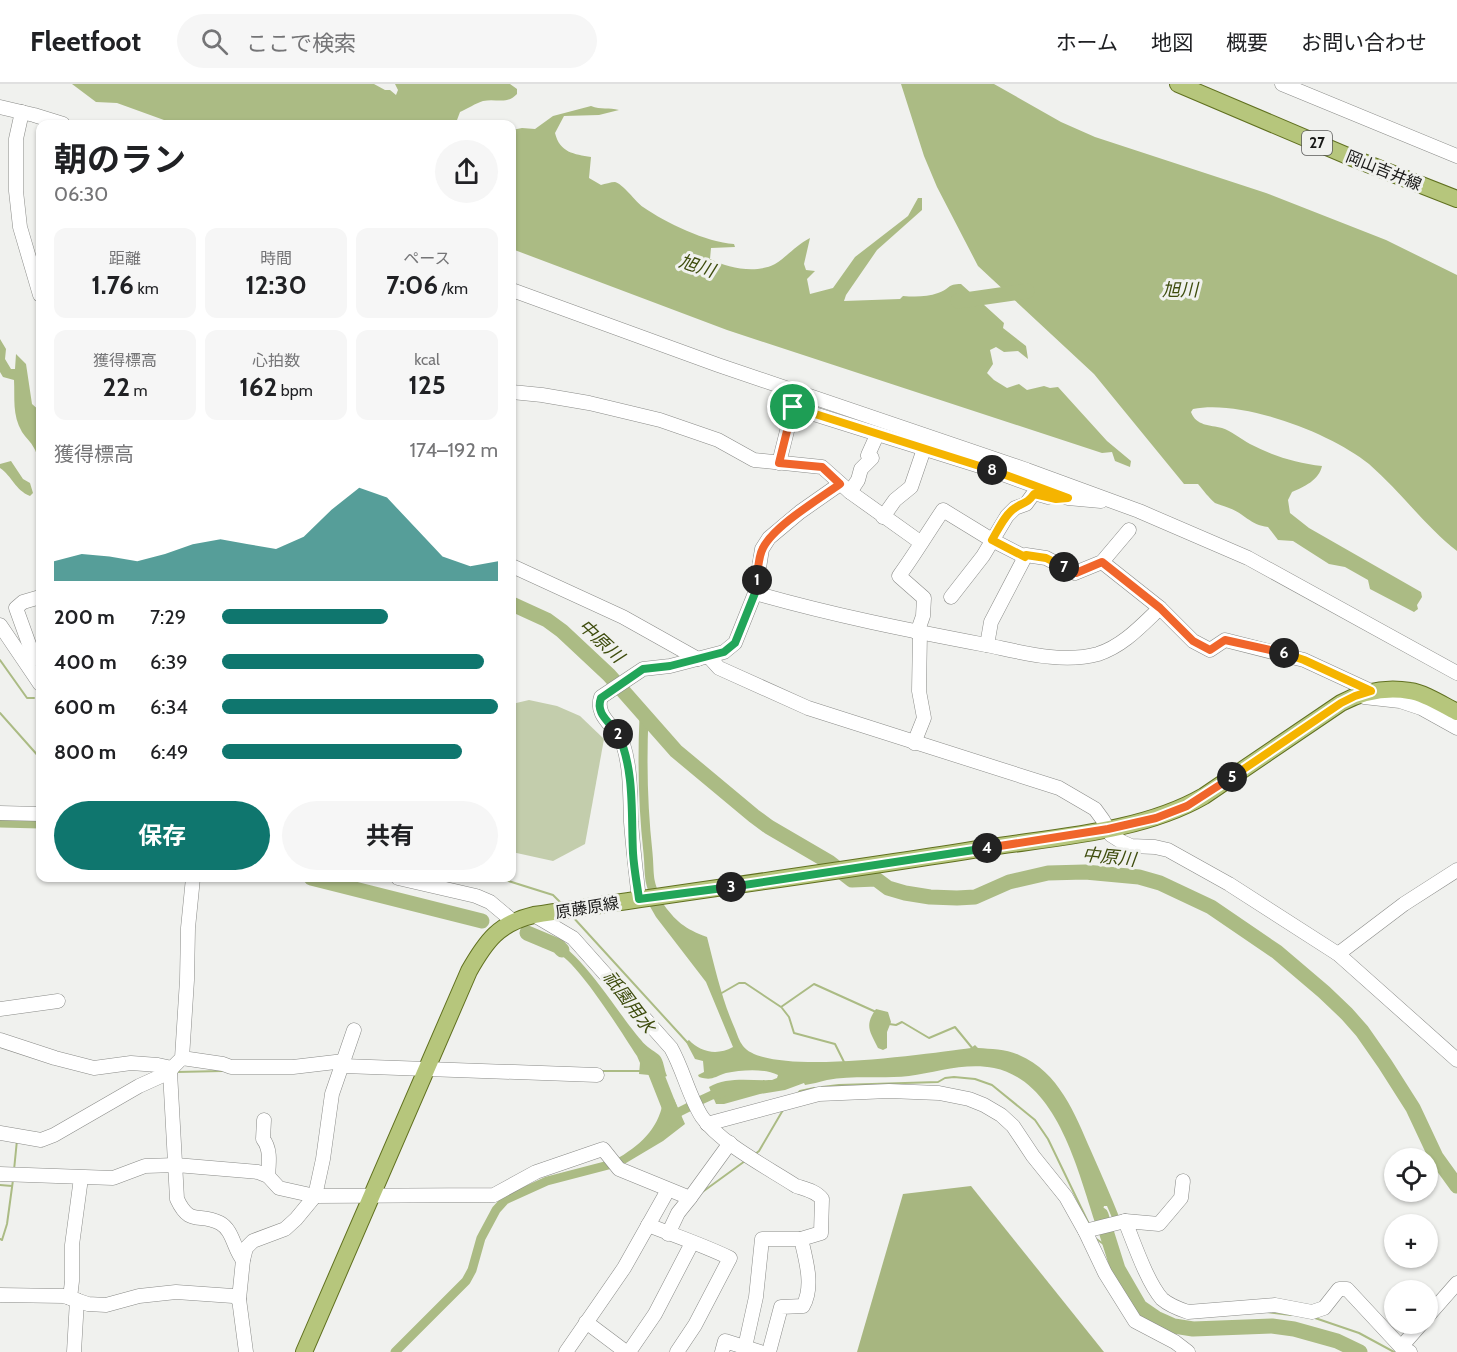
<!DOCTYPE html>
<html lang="ja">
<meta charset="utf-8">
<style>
body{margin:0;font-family:Cabin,"Noto Sans JP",sans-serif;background:#f6f6f6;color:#202124;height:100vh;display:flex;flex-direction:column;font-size:22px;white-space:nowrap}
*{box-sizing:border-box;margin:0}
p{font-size:20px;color:#757577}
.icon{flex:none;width:33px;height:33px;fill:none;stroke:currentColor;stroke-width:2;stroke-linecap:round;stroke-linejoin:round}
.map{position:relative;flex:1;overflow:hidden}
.details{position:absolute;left:36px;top:36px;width:480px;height:762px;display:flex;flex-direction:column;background:#fff;border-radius:12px;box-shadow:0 2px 4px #0004}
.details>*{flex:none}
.controls{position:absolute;left:1384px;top:1064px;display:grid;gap:12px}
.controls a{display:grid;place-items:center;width:54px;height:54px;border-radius:50%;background:#fff;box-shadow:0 2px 4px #0004;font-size:30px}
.pin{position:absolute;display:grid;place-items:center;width:51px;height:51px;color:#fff;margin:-26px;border:3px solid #fff;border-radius:50%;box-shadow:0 2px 6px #0007}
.km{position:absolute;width:30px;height:30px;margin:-15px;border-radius:50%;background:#222;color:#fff;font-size:16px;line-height:30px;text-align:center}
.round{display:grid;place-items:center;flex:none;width:63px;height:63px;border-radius:32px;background:#f6f6f6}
.overview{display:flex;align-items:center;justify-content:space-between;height:102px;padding:0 18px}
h1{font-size:33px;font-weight:700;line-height:45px}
.figures{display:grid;grid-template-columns:repeat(3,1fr);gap:9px;height:102px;padding:6px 18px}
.figures div{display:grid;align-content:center;border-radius:12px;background:#f6f6f6;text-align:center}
.figures b{font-size:26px;font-weight:700}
.figures small{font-size:16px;font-weight:400}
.figures p{font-size:16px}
.chart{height:168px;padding:12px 18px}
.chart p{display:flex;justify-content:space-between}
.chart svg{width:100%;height:108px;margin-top:6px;fill:#0f766e;opacity:.7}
.cta{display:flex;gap:12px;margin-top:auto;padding:12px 18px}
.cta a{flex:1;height:69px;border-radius:36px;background:#0f766e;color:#fff;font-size:24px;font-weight:700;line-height:69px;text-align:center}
.cta a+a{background:#f6f6f6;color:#202124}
ul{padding:0 18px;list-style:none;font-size:20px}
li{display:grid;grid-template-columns:96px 72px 1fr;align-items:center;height:45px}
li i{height:15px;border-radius:8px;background:#0f766e}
header{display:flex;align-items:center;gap:36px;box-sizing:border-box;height:84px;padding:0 30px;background:#fff;border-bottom:2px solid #e0e0e0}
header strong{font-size:28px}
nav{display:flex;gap:33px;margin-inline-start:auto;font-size:21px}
.search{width:420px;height:54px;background:#f6f6f6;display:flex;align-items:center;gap:15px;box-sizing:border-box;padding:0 21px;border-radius:33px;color:#757577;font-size:22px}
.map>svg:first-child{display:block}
.green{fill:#c3cdac}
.forest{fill:#a7b680}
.water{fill:#abbb84}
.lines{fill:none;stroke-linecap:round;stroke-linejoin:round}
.stream{stroke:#abbb84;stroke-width:2}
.canal{stroke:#abbb84;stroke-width:9}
.river{stroke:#abbb84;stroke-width:15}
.minor-casing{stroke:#8a8b88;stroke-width:15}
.major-casing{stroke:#60701f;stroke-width:18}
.minor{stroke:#fff;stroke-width:14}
.major{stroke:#b6c67c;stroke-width:16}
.split-1-casing{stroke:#fff;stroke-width:12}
.split-2-casing{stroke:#fff;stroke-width:12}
.split-3-casing{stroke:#fff;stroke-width:12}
.split-4-casing{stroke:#fff;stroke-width:12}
.split-5-casing{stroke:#fff;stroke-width:12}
.split-6-casing{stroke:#fff;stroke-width:12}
.split-7-casing{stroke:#fff;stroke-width:12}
.split-8-casing{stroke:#fff;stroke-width:12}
.split-9-casing{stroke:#fff;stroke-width:12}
.split-1{stroke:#f0652b;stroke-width:8}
.split-2{stroke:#22a559;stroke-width:8}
.split-3{stroke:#22a559;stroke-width:8}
.split-4{stroke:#22a559;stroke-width:8}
.split-5{stroke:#f0652b;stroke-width:8}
.split-6{stroke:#f5b400;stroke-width:8}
.split-7{stroke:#f0652b;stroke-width:8}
.split-8{stroke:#f5b400;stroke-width:8}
.split-9{stroke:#f5b400;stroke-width:8}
.labels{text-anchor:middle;stroke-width:6;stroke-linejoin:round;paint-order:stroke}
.shield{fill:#f0f1ee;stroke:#595958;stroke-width:1.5}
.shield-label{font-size:15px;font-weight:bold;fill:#181817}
.street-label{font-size:16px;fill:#181817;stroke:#f0f1ee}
.water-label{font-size:18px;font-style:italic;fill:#3e4c0d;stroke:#f0f1ee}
</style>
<header>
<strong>Fleetfoot</strong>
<div class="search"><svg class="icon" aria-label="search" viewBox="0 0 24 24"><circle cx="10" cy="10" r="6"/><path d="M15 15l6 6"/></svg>ここで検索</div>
<nav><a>ホーム</a><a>地図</a><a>概要</a><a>お問い合わせ</a></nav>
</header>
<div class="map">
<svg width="1457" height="1268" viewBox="0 0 1457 1268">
<rect width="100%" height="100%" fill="#f0f1ee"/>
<path class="green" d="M529 616 557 622 580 632 604 655 585 760 553 777 512 768V620Z"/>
<path class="forest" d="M971 1102 1104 1268H857L903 1110Z"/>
<g class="water">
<path d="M72 0H374L385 6H390L396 11 398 6 395 0H510L517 5V10C507 21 496 14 483 17 476 19 467 25 460 28L457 36V40H175L117 19 96 18Z"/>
<path d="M901 0H994L1061 38 1095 53 1266 109 1386 156 1457 191V467C1425 442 1400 407 1369 380 1331 349 1242 315 1193 325L1191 328C1196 342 1210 341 1222 344 1231 347 1241 355 1250 360 1273 372 1296 379 1322 382 1319 396 1304 403 1292 408L1288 416 1290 429 1309 444 1421 508 1422 513 1417 521 1418 525 1414 528 1370 505 1368 496 1345 483 1329 480 1293 457 1278 456 1268 443C1250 441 1244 429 1229 424 1225 422 1219 421 1215 419 1209 414 1203 406 1198 400H1184L1094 290 978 182 937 103 924 72Z"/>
<path d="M591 22C601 26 609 23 619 26L599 31 564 32 555 49C560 69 574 70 591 73L589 94 601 101C605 100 611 98 615 98 622 99 636 118 643 123 666 139 706 158 734 160L735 163 711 164 710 175C728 184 756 190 775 180 788 172 796 161 810 154L804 180 806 186 815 187 807 195 810 210 833 204 855 173 908 132 918 114H922V126L877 166 846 211 844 217 900 215 903 212C915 213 927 213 938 209 950 205 947 200 961 200L1004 239 1003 244 1026 262 1028 275 1018 267 1004 268 996 263 990 266 993 280 987 289 994 296 1007 304 1019 300 1027 306 1044 302 1050 304 1058 303 1107 357 1131 377 1130 383 1115 377 1112 368 1102 369 727 246 512 165V46L522 44 535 45 553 32Z"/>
<path d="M0 255 6 265 5 275 11 285H15L16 270 26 280 32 320 40 327V382C36 376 38 370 34 364 31 358 26 354 22 348 12 331 15 314 14 296L3 293 0 288Z"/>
<path d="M11 377 23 395 30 399 33 409 30 412C15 406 12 392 0 384V380Z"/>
<path d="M662 818C675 837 685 845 707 853 715 884 722 916 735 945 737 950 739 957 743 962 767 994 931 969 971 964L975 961 978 964C991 965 1006 965 1019 971 1059 988 1075 1030 1091 1067 1101 1090 1111 1112 1120 1135L1113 1136 1107 1122H1104L1103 1126 1108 1138 1096 1141C1078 1088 1058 997 994 984 967 978 936 988 909 992 882 995 852 991 827 996 819 998 812 1000 805 1001L804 999 785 1006 760 1010 724 1020H716L709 1003C728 992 751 997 772 996L777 994 778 991C764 984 741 986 726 989 714 993 712 997 699 993L698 991 704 988 703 977 695 975 686 958 689 956C700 968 717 972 733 963L706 898 656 833 648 819Z"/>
<path d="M547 854C576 858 620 933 641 956 646 963 653 966 659 971 664 976 664 986 667 992L657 996 649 991 639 990 640 979 637 972C621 948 579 879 555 867 552 865 546 864 542 863Z"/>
<path d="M876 925 888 928 891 938 887 948V964L883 966 878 964C870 947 864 942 876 925Z"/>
<path d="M674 1015 685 1040 663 1057 621 1082 615 1076C639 1062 658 1046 663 1018Z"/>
</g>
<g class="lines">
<g class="stream">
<path d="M0 576 27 614H34"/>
<path d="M0 629 40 674"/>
<path d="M499 794 553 811 562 820"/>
<path d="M572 832 687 958"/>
<path d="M720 910 739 899H745L781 923 814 900 876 928"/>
<path d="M782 924 789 933 794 949 835 960 845 980"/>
<path d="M889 940 896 941 902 938 929 954 955 943 973 965"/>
<path d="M601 987H643"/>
<path d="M177 988 222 987"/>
<path d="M822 1003 839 1001 938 998 945 994 954 993 975 995 992 1001 1035 1036 1048 1055 1089 1140"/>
<path d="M797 1010 800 1007 814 1004"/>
<path d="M754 1071 759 1067 783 1026"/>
<path d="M14 1086 17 1056"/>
<path d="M0 1101 12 1102"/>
<path d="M701 1109 745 1077"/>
<path d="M1095 1154 1112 1166"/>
<path d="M0 1155 2 1156 7 1140 13 1096"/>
<path d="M1267 1228 1291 1231"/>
<path d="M1315 1234 1359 1249 1394 1268"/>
</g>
<g class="canal">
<path d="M644 633C642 678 643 724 648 769 650 789 647 794 656 814"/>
<path d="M699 1017 712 1011 722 1009"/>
<path d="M672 1037 679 1028 689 1023"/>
<path d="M395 1268 466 1197 472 1186 481 1154 496 1126 505 1116 547 1097 620 1078"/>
</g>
<g class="river">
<path d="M958 217 1027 207"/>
<path d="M512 520 547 536 562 547 609 591 676 667 754 732 769 743 829 778 852 796 876 795 888 804 905 809 930 813 957 814 975 813 1009 798 1048 789 1085 788 1139 793 1160 799 1211 823 1277 868 1324 908 1347 930 1362 947 1385 980 1413 1024 1436 1073 1457 1102"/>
<path d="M0 736 40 737"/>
<path d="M311 794 482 837"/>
<path d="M527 849 558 862 562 866"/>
<path d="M650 980 655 987 674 1035"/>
<path d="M1101 1131 1118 1185 1140 1223 1156 1234 1174 1242 1193 1245 1272 1242 1294 1245 1337 1257 1360 1268"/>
</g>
<defs>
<g id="minor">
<path d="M1282 0 1457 72"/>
<path d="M0 23 34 31 63 40"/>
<path d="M22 28 16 55V107L20 143 40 211"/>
<path d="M512 206 718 281 1027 386 1139 427 1248 474 1457 589"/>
<path d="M512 308 542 311 589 319 660 336 718 356 754 376 822 383 850 408 920 458"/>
<path d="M779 319 983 383 1068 414 1101 417"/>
<path d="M779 379 793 323"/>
<path d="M850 408 858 396 861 385 872 374 868 371 877 351"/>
<path d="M883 433 895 416 911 403 924 365"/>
<path d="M1102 478 1160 524 1193 557 1210 566 1225 556 1304 576 1371 607"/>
<path d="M512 482 623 533 698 575"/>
<path d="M755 509C832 531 907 546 986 561 1021 568 1062 580 1098 570 1123 562 1141 542 1160 524"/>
<path d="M951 513 983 472 1007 432 1015 424 1026 420 1034 409 1048 413"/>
<path d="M0 541 40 600"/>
<path d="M917 549 923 532 924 514 899 492C915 470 928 448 943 426L992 456 1025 473"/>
<path d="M987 561 991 538 1026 471 1046 474 1075 489 1102 478 1129 446"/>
<path d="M709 573 719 584 808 624 1059 704 1095 725 1103 736 1111 751 1122 758 1131 762 1155 763 1168 766 1229 800 1338 870 1457 976"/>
<path d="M27 579 34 574 16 524 23 518 40 513"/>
<path d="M1364 613 1400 617 1421 624 1457 644"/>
<path d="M914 659 924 634 919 607 920 549"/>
<path d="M0 729 40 730"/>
<path d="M193 794 188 844 187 896 182 974 172 984 170 988 177 1115C190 1143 199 1128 220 1139 233 1146 234 1166 243 1176"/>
<path d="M398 794 476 812 490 818 514 838"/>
<path d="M639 815C636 789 633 764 631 738 630 712 631 684 623 660 617 643 594 633 601 613L643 585 670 582 724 568 735 559 755 509 762 465 769 454 800 428 840 400"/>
<path d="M534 831 573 854 671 964C683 985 689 1013 702 1033 721 1060 767 1083 796 1102 805 1105 816 1107 822 1115L821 1149 801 1155C806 1176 814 1203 803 1222L781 1223 769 1268"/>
<path d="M1338 870 1404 820 1457 786"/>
<path d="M0 925 58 917"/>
<path d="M0 956 55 974 94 984 131 979 158 981 172 984"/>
<path d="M182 974 223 980 231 983H293L344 977"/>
<path d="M343 982 597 991"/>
<path d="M264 1036 263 1055C271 1065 269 1079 268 1092"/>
<path d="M707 1040 819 1010 889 1007 939 1009 969 1015 984 1021 1001 1031 1013 1042 1033 1072 1066 1113 1085 1147 1105 1189 1135 1237 1175 1258 1188 1268"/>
<path d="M0 1049 41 1056 54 1051 139 1002 170 988"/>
<path d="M0 1090 113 1094 145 1082 176 1081 258 1088 268 1092 279 1104 315 1112 494 1111 536 1088 603 1065 619 1085 690 1114 730 1059"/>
<path d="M1125 1137C1134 1159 1147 1198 1162 1215 1169 1221 1179 1225 1188 1228L1275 1221 1312 1228 1324 1224 1339 1205H1347L1400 1262 1410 1268"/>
<path d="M648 1141C676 1152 703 1161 730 1174L695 1241 677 1268"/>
<path d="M1085 1147 1125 1137 1159 1140 1181 1114 1183 1097"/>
<path d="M668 1150 678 1129 690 1114"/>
<path d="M0 1211 64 1212 88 1220 106 1221 139 1212 176 1208 233 1212 239 1215"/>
<path d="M70 1214 72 1197V1161L81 1094"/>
<path d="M1428 1232 1457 1199"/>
<path d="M586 1238 626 1268"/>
<path d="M745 1263 756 1213 762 1155H801"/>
<path d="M1401 1263 1422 1239"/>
<path d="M74 1268 77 1216"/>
<path d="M246 1268 239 1215 243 1176 246 1164 253 1157 285 1145 296 1135 315 1112 323 1075 332 1010 354 946"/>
<path d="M566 1268 624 1184 668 1106"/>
<path d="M629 1268 655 1230 692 1159"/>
<path d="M722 1268 725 1257 760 1268"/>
</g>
<g id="major">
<path d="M1178 0 1350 73 1457 115"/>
<path d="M304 1268 469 887C486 857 499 839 534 831 684 808 835 788 985 764 1055 753 1142 748 1204 712L1341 619C1362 608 1386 603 1410 607 1425 609 1443 621 1457 628"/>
</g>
</defs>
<use href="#minor" class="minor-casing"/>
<use href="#major" class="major-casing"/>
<use href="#minor" class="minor"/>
<use href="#major" class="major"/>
</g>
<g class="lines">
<defs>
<path id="split-1" d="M757 496C758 486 758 473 763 464 774 442 819 415 840 400L822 383 779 379 793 323"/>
<path id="split-2" d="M618 650C610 638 595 630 601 614L643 585 670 582 724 568 735 559 755 509 757 496"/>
<path id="split-3" d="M618 650C635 686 631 731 633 769 634 785 637 800 639 815L731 803"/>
<path id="split-4" d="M731 803 987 764"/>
<path id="split-5" d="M987 764 1108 745 1156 734 1187 722 1232 693"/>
<path id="split-6" d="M1232 693 1341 619 1355 612 1371 607 1304 576 1284 569"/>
<path id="split-7" d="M1064 483 1076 489 1102 478 1160 524 1193 557 1210 566 1225 556 1284 569"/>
<path id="split-8" d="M992 386 1068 414 1056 415 1034 410C1026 421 1025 417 1015 424 1005 430 998 446 992 456L1025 473 1026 471 1046 474 1064 483"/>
<path id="split-9" d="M793 323 992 386"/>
</defs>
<use href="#split-1" class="split-1-casing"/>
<use href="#split-2" class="split-2-casing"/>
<use href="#split-3" class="split-3-casing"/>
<use href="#split-4" class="split-4-casing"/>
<use href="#split-5" class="split-5-casing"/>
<use href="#split-6" class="split-6-casing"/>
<use href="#split-7" class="split-7-casing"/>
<use href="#split-8" class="split-8-casing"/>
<use href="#split-9" class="split-9-casing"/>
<use href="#split-1" class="split-1"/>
<use href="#split-2" class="split-2"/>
<use href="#split-3" class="split-3"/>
<use href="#split-4" class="split-4"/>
<use href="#split-5" class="split-5"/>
<use href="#split-6" class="split-6"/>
<use href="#split-7" class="split-7"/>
<use href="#split-8" class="split-8"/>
<use href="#split-9" class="split-9"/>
</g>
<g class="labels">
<rect class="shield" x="1302" y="47" width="30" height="24" rx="4.5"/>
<g class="shield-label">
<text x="1317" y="64">27</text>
</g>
<g class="street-label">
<text transform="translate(1384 86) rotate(22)" y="6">岡山吉井線</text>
<text transform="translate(587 823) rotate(-9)" y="6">原藤原線</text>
</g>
<g class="water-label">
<text transform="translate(697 182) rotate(18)" y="6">旭川</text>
<text x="1180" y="212">旭川</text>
<text transform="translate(601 557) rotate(43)" y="6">中原川</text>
<text transform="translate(1109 773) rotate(6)" y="6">中原川</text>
<text transform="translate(629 918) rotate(53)" y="6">祇園用水</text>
</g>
</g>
</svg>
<div class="controls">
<a><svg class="icon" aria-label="locate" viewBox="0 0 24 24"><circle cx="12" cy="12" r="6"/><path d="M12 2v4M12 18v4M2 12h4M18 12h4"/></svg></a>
<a>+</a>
<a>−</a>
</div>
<div class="pin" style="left:793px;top:323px;background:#1e9e55"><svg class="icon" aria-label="arrive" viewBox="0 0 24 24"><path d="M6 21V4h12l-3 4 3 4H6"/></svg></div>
<b class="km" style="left:757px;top:496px">1</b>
<b class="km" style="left:618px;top:650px">2</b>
<b class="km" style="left:731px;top:803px">3</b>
<b class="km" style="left:987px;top:764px">4</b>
<b class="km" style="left:1232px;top:693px">5</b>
<b class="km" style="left:1284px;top:569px">6</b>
<b class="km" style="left:1064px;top:483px">7</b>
<b class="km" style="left:992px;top:386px">8</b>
<section class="details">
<div class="overview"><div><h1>朝のラン</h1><p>06:30</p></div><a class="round"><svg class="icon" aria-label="share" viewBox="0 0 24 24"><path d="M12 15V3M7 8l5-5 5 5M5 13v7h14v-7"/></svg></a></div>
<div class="figures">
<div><p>距離</p><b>1.76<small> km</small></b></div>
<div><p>時間</p><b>12:30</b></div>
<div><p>ペース</p><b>7:06<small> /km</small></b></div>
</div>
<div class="figures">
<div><p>獲得標高</p><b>22<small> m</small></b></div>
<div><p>心拍数</p><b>162<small> bpm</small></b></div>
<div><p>kcal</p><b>125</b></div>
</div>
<div class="chart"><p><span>獲得標高</span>174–192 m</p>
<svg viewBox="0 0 160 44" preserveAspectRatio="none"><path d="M0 44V36L10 33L20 34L30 36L40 33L50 29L60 27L70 29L80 31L90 26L100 15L110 6L120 10L130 22L140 34L150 38L160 36V44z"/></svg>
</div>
<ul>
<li><b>200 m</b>7:29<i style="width:60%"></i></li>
<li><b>400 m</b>6:39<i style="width:95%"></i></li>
<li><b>600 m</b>6:34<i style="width:100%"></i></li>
<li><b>800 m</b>6:49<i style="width:87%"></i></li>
</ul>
<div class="cta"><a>保存</a><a>共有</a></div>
</section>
</div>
